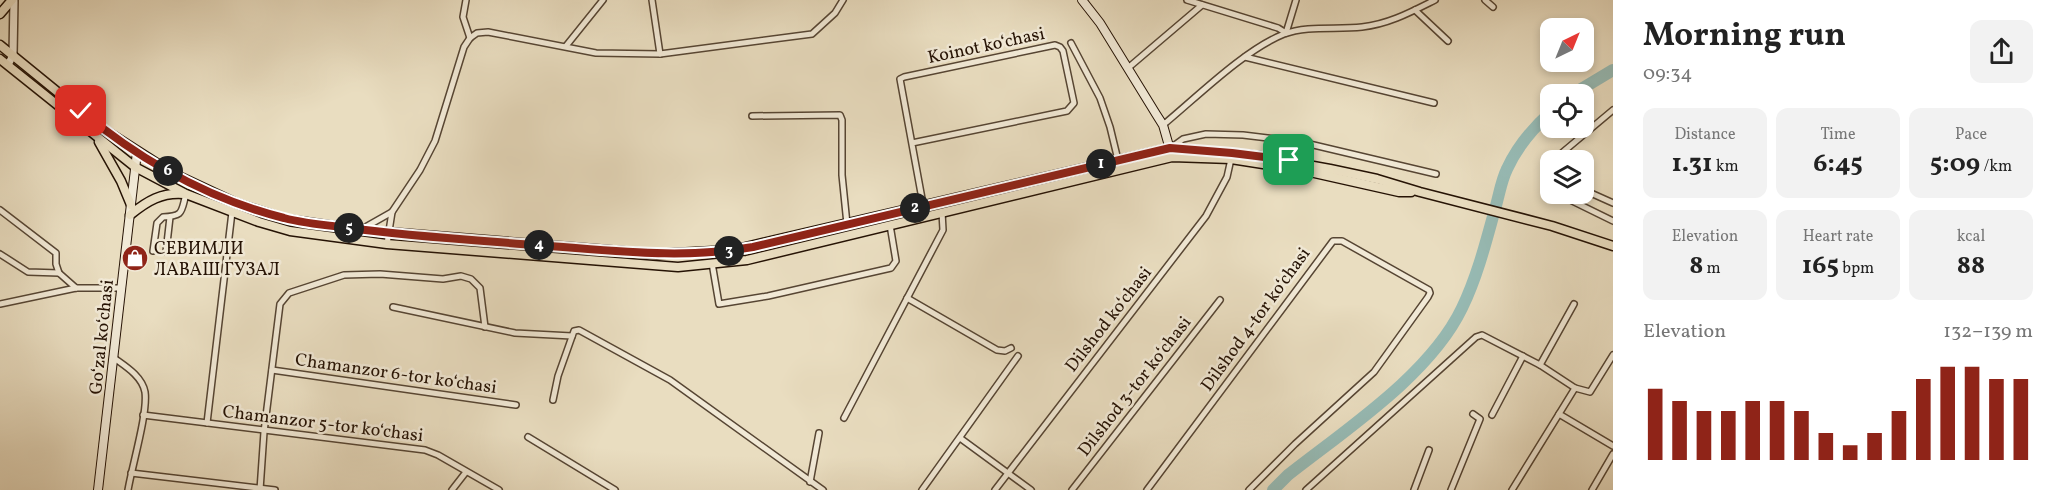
<!DOCTYPE html>
<meta charset="utf-8">
<style>
body{margin:0;font-family:Vollkorn,serif;background:#f2f2f2;color:#222;height:100vh;display:flex;flex-direction:column;font-size:22px;white-space:nowrap}
*{box-sizing:border-box;margin:0}
p{font-size:20px;color:#767676}
.icon{flex:none;width:33px;height:33px;fill:none;stroke:currentColor;stroke-width:2;stroke-linecap:round;stroke-linejoin:round}
.map{position:relative;flex:1;overflow:hidden}
.sheet{display:flex;flex-direction:column;background:#fff;width:450px}
.sheet>*{flex:none}
.needle{width:39px;rotate:43deg}
.buttons{position:absolute;left:1540px;top:18px;display:grid;gap:12px}
.buttons a{display:grid;place-items:center;width:54px;height:54px;border-radius:12px;background:#fff;box-shadow:0 3px 9px #0003;font-size:30px}
.pin{position:absolute;display:grid;place-items:center;width:51px;height:51px;color:#fff;margin:-26px;border-radius:12px;box-shadow:0 3px 9px #0006}
.km{position:absolute;width:30px;height:30px;margin:-15px;border-radius:50%;background:#222;color:#fff;font-size:16px;line-height:30px;text-align:center}
.round{display:grid;place-items:center;flex:none;width:63px;height:63px;border-radius:12px;background:#f2f2f2}
.head{display:flex;align-items:center;justify-content:space-between;height:102px;padding:0 30px}
h1{font-size:33px;font-weight:700;line-height:45px}
.stats{display:grid;grid-template-columns:repeat(3,1fr);gap:9px;height:102px;padding:6px 30px}
.stats div{display:grid;align-content:center;border-radius:12px;background:#f2f2f2;text-align:center}
.stats b{font-size:26px;font-weight:700}
.stats small{font-size:16px;font-weight:400}
.stats p{font-size:16px}
.chart{height:168px;padding:12px 30px}
.chart p{display:flex;justify-content:space-between}
.chart svg{width:100%;height:108px;margin-top:6px;stroke:#8f2418;stroke-width:6}
main{display:flex;flex:1;min-height:0}
.map>svg:first-child{display:block}
.lines{fill:none;stroke-linecap:round;stroke-linejoin:round}
.river{stroke:#97bbb5;stroke-width:12}
.minor-casing{stroke:#564533;stroke-width:8}
.tertiary-casing{stroke:#564533;stroke-width:10}
.secondary-casing{stroke:#251204;stroke-width:10}
.primary-casing{stroke:#251204;stroke-width:11}
.minor{stroke:#f1e9d6;stroke-width:5}
.tertiary{stroke:#f1e9d6;stroke-width:7}
.secondary{stroke:#f1e9d6;stroke-width:8}
.primary{stroke:#e9ddc0;stroke-width:8}
.route-casing{stroke:#fff;stroke-width:12}
.route{stroke:#8f2418;stroke-width:8}
.labels{text-anchor:middle;stroke-width:5;stroke-linejoin:round;paint-order:stroke}
.street-label{font-size:18px;fill:#251204;stroke:#f1e9d6}
.poi-label{font-size:18px;fill:#251204;stroke:#f1e9d6;text-anchor:start}
</style>
<main>
<div class="map">
<svg width="1613" height="490" viewBox="0 0 1613 490">
<rect width="100%" height="100%" fill="#e9ddc0"/>
<filter id="stains"><feTurbulence type="fractalNoise" baseFrequency=".00333" numOctaves="4"/><feColorMatrix values="0 0 0 0 .2 0 0 0 0 .09 0 0 0 0 .02 0 0 0 .5 -.17"/></filter>
<radialGradient id="worn" r=".72"><stop offset=".6" stop-color="#630" stop-opacity="0"/><stop offset="1" stop-color="#630" stop-opacity=".3"/></radialGradient>
<g class="lines">
<g class="river">
<path d="M1573 94 1613 70"/>
<path d="M1273 490 1288 475C1345 430 1430 375 1462 308 1477 277 1486 242 1495 209 1499 196 1501 181 1507 169 1517 147 1533 128 1551 112"/>
</g>
<defs>
<g id="minor">
<path d="M466 0 463 17 470 38"/>
<path d="M652 0 660 54"/>
<path d="M1187 0 1278 28 1286 33 1296 0"/>
<path d="M1485 0 1493 7"/>
<path d="M1415 10 1448 41"/>
<path d="M1071 43 1100 98 1110 127 1118 160"/>
<path d="M566 46 603 0"/>
<path d="M1245 57 1434 103"/>
<path d="M1128 68 1202 5"/>
<path d="M752 116 840 115 842 120V175L847 224"/>
<path d="M1163 125C1197 97 1244 50 1284 34 1308 25 1337 30 1362 27 1389 24 1411 12 1435 0"/>
<path d="M912 143 1067 111 1074 103 1063 51 1060 47 1055 45 904 77 900 79 925 215"/>
<path d="M1172 147 1183 139 1206 134 1243 135 1301 142 1436 174"/>
<path d="M1557 160 1563 152 1613 110"/>
<path d="M1584 190 1613 203"/>
<path d="M1558 194 1613 221"/>
<path d="M0 210 56 253V264L59 273 76 288"/>
<path d="M362 229 392 212"/>
<path d="M387 244 392 212 420 170 435 141 464 47 470 38 477 33 488 32 596 53 660 54 812 34 835 13 843 0"/>
<path d="M153 251 157 223 163 217C184 216 181 212 186 194"/>
<path d="M166 252 170 217"/>
<path d="M0 254 28 272 59 273"/>
<path d="M712 263 719 304 768 296 891 268 896 261 890 225"/>
<path d="M907 298 997 350 1005 351 1011 348"/>
<path d="M0 304 76 288H121"/>
<path d="M393 307 515 333 572 336"/>
<path d="M114 358C125 366 142 376 145 392 148 413 132 466 128 490"/>
<path d="M1540 365 1574 304"/>
<path d="M272 370 516 405"/>
<path d="M1575 388 1590 392 1613 355"/>
<path d="M553 400 558 376 574 331 579 330 670 380 823 490"/>
<path d="M143 415 425 450 438 455 499 490"/>
<path d="M1492 415 1523 356"/>
<path d="M844 418 943 230 942 212"/>
<path d="M207 423 232 212"/>
<path d="M528 437 615 490"/>
<path d="M960 438 1031 490"/>
<path d="M131 473 275 490"/>
<path d="M810 482 819 433"/>
<path d="M260 490 264 432 280 304 289 293 344 275 380 274 443 279 461 276 471 279 480 288 485 327"/>
<path d="M452 490 466 472"/>
<path d="M922 490 1018 356"/>
<path d="M995 490 1206 216 1227 177 1231 159"/>
<path d="M1072 490 1220 300"/>
<path d="M1147 490 1333 241H1342L1429 290 1430 293 1428 297 1374 372 1295 444 1249 490"/>
<path d="M1306 490 1476 337 1482 335 1540 365 1575 388 1559 414 1613 446"/>
<path d="M1414 490 1429 450"/>
<path d="M1451 490 1480 419 1473 414"/>
<path d="M1512 490 1559 414"/>
<path d="M1592 490 1613 454"/>
</g>
<path id="tertiary" d="M8 65 13 55 14 0"/>
<g id="secondary">
<path d="M1082 0 1100 23 1156 114 1163 125 1171 153"/>
<path d="M98 490 137 152"/>
</g>
<g id="primary">
<path d="M0 14 12 0"/>
<path d="M0 45 103 129 172 173 236 203 285 219 361 230 657 254 733 250 1170 148 1259 156 1330 169 1377 179 1420 192 1552 226 1613 246"/>
<path d="M0 59 135 167 186 194 259 222 290 231 387 244 678 267 747 260 1172 157 1231 159 1301 170 1399 192H1411"/>
<path d="M99 142 121 181 131 205"/>
<path d="M130 215C147 201 162 192 184 194"/>
</g>
</defs>
<use href="#minor" class="minor-casing"/>
<use href="#tertiary" class="tertiary-casing"/>
<use href="#secondary" class="secondary-casing"/>
<use href="#primary" class="primary-casing"/>
<use href="#minor" class="minor"/>
<use href="#tertiary" class="tertiary"/>
<use href="#secondary" class="secondary"/>
<use href="#primary" class="primary"/>
</g>
<g class="lines">
<defs>
<path id="route" d="M81 111C140 160 209 199 284 218 302 223 323 225 342 227 406 236 471 240 536 245 609 250 681 260 753 247L1170 148 1232 153 1289 160"/>
</defs>
<use href="#route" class="route-casing"/>
<use href="#route" class="route"/>
</g>
<defs>
<symbol id="shop-disc" viewBox="-11 -11 22 22"><circle r="9.5" fill="#8f2418" stroke="#f1e9d6"/><path d="M-5-2.5h2.3a2.7 3.5 0 0 1 5.4 0H5L5.5 6h-11ZM-1.5-2.5h3a1.5 2.3 0 0 0-3 0Z" fill="#fff"/></symbol>
</defs>
<g fill-rule="evenodd">
<use href="#shop-disc" x="120" y="243" width="30" height="30"/>
</g>
<g class="labels">
<g class="street-label">
<text transform="translate(986 45) rotate(-12)" y="6">Koinot koʻchasi</text>
<text transform="translate(1108 319) rotate(-52)" y="6">Dilshod koʻchasi</text>
<text transform="translate(1255 319) rotate(-54)" y="6">Dilshod 4-tor koʻchasi</text>
<text transform="translate(101 337) rotate(-84)" y="6">Goʻzal koʻchasi</text>
<text transform="translate(396 373) rotate(8)" y="6">Chamanzor 6-tor koʻchasi</text>
<text transform="translate(1134 386) rotate(-52)" y="6">Dilshod 3-tor koʻchasi</text>
<text transform="translate(323 423) rotate(7)" y="6">Chamanzor 5-tor koʻchasi</text>
</g>
<g class="poi-label">
<text x="154" y="254">СЕВИМЛИ<tspan x="154" dy="21">ЛАВАШ ГУЗАЛ</tspan></text>
</g>
</g>
<rect width="100%" height="100%" filter="url(#stains)"/>
<rect width="100%" height="100%" fill="url(#worn)"/>
</svg>
<div class="buttons">
<a><svg class="needle" viewBox="-14 -14 28 28"><path d="M0-13l5 13h-10z" fill="#e53935"/><path d="M0 13l5-13h-10z" fill="#767676"/></svg></a>
<a><svg class="icon" aria-label="locate" viewBox="0 0 24 24"><circle cx="12" cy="12" r="6"/><path d="M12 2v4M12 18v4M2 12h4M18 12h4"/></svg></a>
<a><svg class="icon" aria-label="layers" viewBox="0 0 24 24"><path d="M12 4l9 5-9 5-9-5zM3 14l9 5 9-5"/></svg></a>
</div>
<div class="pin" style="left:1289px;top:160px;background:#1e9e55"><svg class="icon" aria-label="arrive" viewBox="0 0 24 24"><path d="M6 21V4h12l-3 4 3 4H6"/></svg></div>
<div class="pin" style="left:81px;top:111px;background:#d93025"><svg class="icon" aria-label="check" viewBox="0 0 24 24"><path d="M5 12l5 5 9-10"/></svg></div>
<b class="km" style="left:1101px;top:164px">1</b>
<b class="km" style="left:915px;top:208px">2</b>
<b class="km" style="left:729px;top:251px">3</b>
<b class="km" style="left:539px;top:245px">4</b>
<b class="km" style="left:349px;top:228px">5</b>
<b class="km" style="left:168px;top:171px">6</b>
</div>
<section class="sheet">
<div class="head"><div><h1>Morning run</h1><p>09:34</p></div><a class="round"><svg class="icon" aria-label="share" viewBox="0 0 24 24"><path d="M12 15V3M7 8l5-5 5 5M5 13v7h14v-7"/></svg></a></div>
<div class="stats">
<div><p>Distance</p><b>1.31<small> km</small></b></div>
<div><p>Time</p><b>6:45</b></div>
<div><p>Pace</p><b>5:09<small> /km</small></b></div>
</div>
<div class="stats">
<div><p>Elevation</p><b>8<small> m</small></b></div>
<div><p>Heart rate</p><b>165<small> bpm</small></b></div>
<div><p>kcal</p><b>88</b></div>
</div>
<div class="chart"><p><span>Elevation</span>132–139 m</p>
<svg viewBox="0 0 160 44" preserveAspectRatio="none"><path d="M5 44V15M15 44V20M25 44V24M35 44V24M45 44V20M55 44V20M65 44V24M75 44V33M85 44V38M95 44V33M105 44V24M115 44V11M125 44V6M135 44V6M145 44V11M155 44V11"/></svg>
</div>
</section>
</main>
